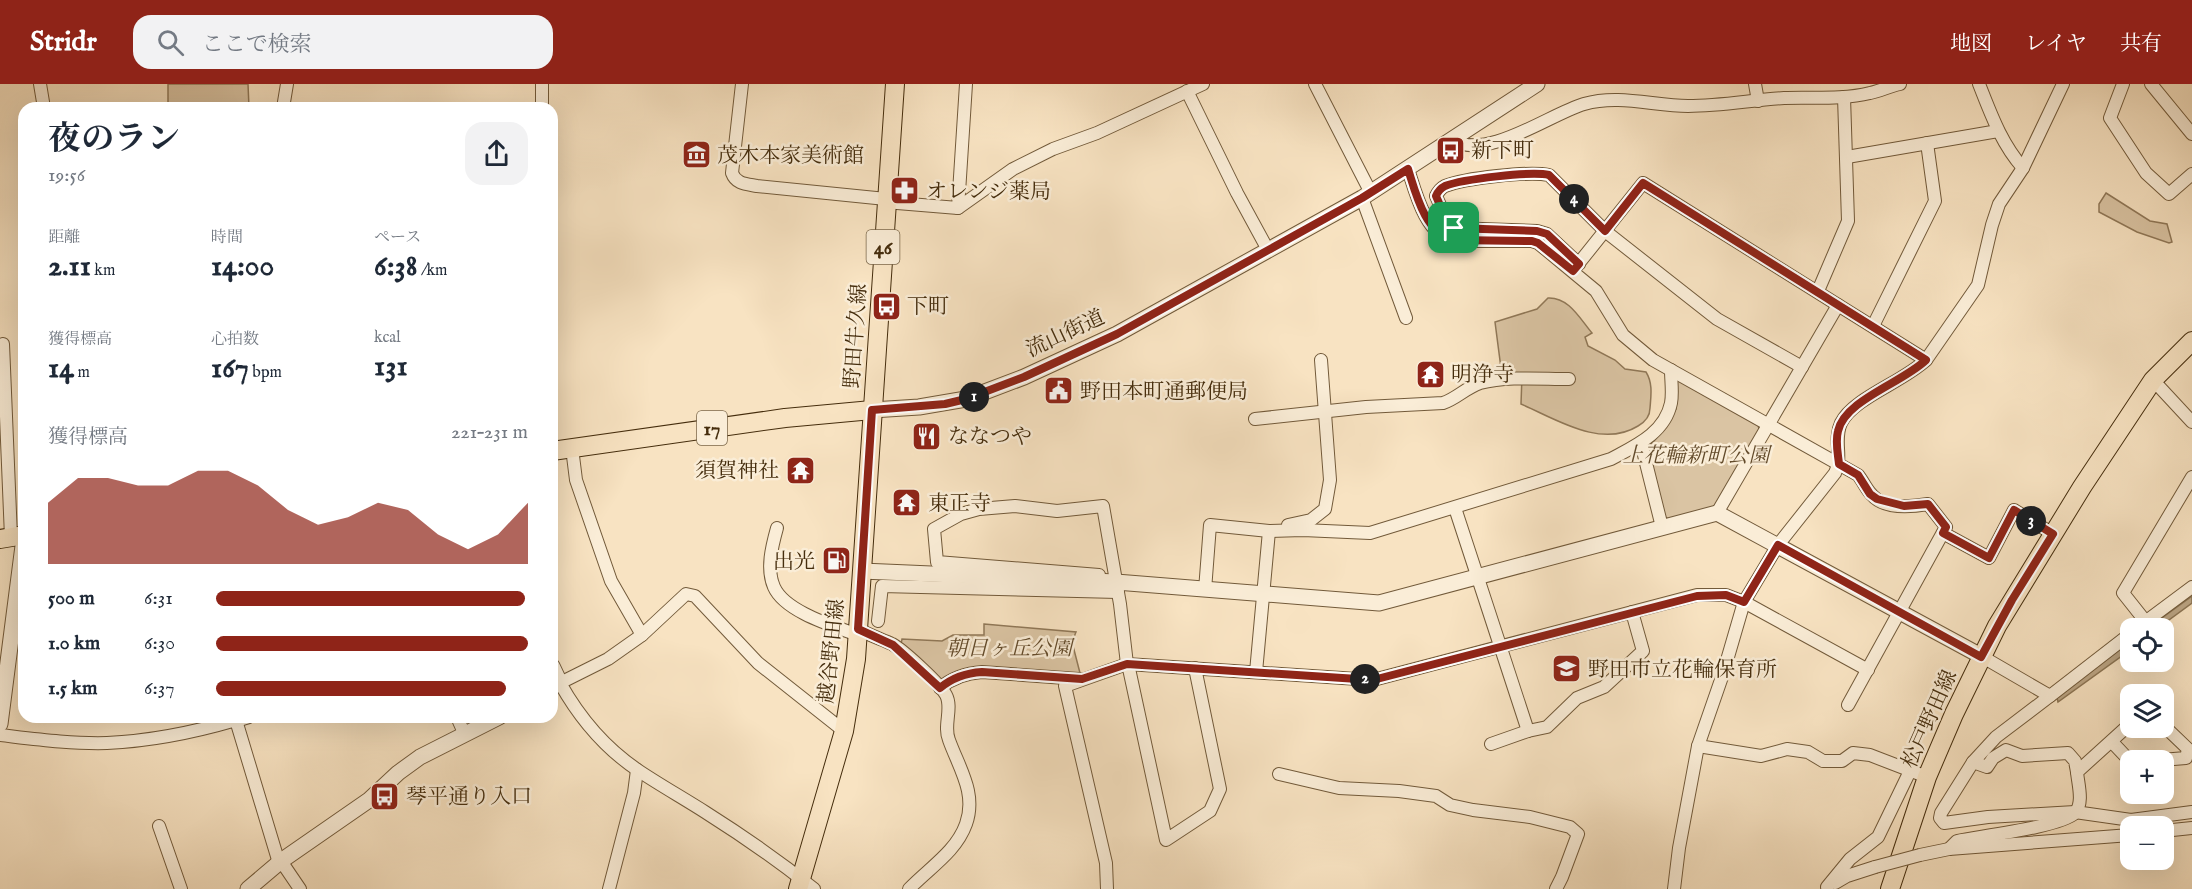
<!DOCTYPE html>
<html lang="ja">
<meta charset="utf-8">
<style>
body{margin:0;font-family:"IM FELL English","Noto Serif JP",serif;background:#f2f2f3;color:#1f2937;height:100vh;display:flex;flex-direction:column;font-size:22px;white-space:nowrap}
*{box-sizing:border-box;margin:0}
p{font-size:20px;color:#747a83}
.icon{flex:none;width:33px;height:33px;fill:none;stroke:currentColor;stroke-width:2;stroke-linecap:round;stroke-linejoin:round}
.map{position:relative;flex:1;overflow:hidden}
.panel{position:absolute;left:18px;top:18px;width:540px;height:621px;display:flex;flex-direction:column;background:#fff;border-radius:18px;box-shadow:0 6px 24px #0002}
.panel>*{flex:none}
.fabs{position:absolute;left:2120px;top:534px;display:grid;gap:12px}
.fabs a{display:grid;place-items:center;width:54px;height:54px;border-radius:12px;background:#fff;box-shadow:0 6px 24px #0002;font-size:30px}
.pin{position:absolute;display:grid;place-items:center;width:51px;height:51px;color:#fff;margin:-26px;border-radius:12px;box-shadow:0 3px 9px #0006}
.km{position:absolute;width:30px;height:30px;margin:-15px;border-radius:50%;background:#222;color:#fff;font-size:16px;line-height:30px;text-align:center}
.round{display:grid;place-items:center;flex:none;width:63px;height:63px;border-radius:18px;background:#f2f2f3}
.head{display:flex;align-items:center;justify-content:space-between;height:102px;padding:0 30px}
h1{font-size:33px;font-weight:700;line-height:45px}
.metrics{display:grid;grid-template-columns:repeat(3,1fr);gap:9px;height:102px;padding:6px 30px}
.metrics div{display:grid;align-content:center}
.metrics b{font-size:30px;font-weight:700}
.metrics small{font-size:16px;font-weight:400}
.metrics p{font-size:16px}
.chart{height:168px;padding:12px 30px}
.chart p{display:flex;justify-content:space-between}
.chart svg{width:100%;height:108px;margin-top:6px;fill:#8f2418;opacity:.7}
ul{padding:0 30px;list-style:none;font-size:20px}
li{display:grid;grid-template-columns:96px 72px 1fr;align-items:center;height:45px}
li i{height:15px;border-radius:8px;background:#8f2418}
header{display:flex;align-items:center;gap:36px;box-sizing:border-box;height:84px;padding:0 30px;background:#8f2418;color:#fff}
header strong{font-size:28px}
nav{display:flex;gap:33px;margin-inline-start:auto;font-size:21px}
.search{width:420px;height:54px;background:#f2f2f3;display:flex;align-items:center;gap:15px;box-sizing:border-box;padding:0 21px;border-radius:18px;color:#747a83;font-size:22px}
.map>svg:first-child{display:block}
.green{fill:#dac4a3;stroke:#907858;stroke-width:1.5}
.water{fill:#bba584;stroke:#8c7554;stroke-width:1.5}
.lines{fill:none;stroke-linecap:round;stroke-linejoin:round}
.minor-casing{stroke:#725a3a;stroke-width:14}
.tertiary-casing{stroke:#725a3a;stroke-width:17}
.primary-casing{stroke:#452d0d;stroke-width:20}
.minor{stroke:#faedd7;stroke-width:12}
.tertiary{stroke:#faedd7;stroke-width:15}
.primary{stroke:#f8e3c2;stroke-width:18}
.minor-bridge-casing{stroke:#725a3a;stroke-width:14;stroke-linecap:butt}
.minor-bridge{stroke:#faedd7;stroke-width:12}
.route-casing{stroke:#fff;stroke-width:12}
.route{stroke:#8f2418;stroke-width:8}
.labels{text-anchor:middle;stroke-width:5;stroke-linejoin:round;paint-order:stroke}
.shield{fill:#faedd7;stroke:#7b674a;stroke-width:1.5}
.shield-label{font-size:20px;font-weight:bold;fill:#452d0d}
.poi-label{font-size:21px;fill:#452d0d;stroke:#faedd7;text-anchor:start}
.street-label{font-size:21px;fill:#452d0d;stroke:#faedd7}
.park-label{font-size:21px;font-style:italic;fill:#634b2b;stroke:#faedd7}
</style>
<header>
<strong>Stridr</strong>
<div class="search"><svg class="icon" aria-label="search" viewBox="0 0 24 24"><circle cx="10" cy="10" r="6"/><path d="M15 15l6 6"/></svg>ここで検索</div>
<nav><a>地図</a><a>レイヤ</a><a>共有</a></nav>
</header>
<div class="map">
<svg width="2192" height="805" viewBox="0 0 2192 805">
<rect width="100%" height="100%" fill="#f8e3c2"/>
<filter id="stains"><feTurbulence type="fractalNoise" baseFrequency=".00333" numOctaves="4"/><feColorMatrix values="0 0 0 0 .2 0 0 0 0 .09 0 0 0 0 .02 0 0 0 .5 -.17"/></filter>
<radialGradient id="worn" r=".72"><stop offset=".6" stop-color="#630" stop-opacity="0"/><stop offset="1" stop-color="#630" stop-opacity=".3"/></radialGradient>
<g class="green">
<path d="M168 0H248L249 24H168Z"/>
<path d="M2106 109 2150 137 2167 140 2172 158 2169 159 2137 148 2099 128V120Z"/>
<path d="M1548 214C1569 213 1580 235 1592 249L1585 253 1588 262 1615 276 1625 285 1646 288C1653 299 1651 312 1650 324 1650 332 1645 338 1638 342 1601 365 1556 335 1521 320L1522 291 1502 292 1495 238 1537 225Z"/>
<path d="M1680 296 1758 340 1759 346 1714 423 1670 436 1665 433 1648 364 1663 346 1676 325V298Z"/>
<path d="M984 540 1076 548 1072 558 1080 589 1039 588 938 596 901 560 902 555 942 557 953 551H984Z"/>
</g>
<g class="water">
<path d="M2192 512V519L2158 544H2148Z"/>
<path d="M2130 557V566L2058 618 2057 614Z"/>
</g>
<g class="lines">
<defs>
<g id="minor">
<path d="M40 0 44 24"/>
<path d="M542 0V24"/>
<path d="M742 0 732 89C736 100 746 100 757 102L886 115"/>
<path d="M1315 0 1371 109"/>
<path d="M1755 0 1758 17"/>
<path d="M1979 0C1991 30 2001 59 2023 84"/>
<path d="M2123 0 2110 34 2146 89 2169 110 2192 90"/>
<path d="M2151 0 2192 50"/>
<path d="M1187 7 1237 109 1268 166"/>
<path d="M283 24 287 0"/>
<path d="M1453 56C1487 77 1550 30 1584 20 1619 10 1654 22 1688 22 1721 22 1752 16 1784 14 1812 13 1842 16 1870 9 1880 7 1890 2 1900 0"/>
<path d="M1847 73 1998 47"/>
<path d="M1408 85C1416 110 1425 149 1453 157H1532L1538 159 1596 207 1623 251 1653 276 1858 391C1863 397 1866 405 1872 411 1884 425 1911 423 1928 420L1946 443 1848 621"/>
<path d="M1362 114 1406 234"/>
<path d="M885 118 958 124 1013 85 1053 65 1097 49 1203 0"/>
<path d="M958 124 966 0"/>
<path d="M1579 180 1547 150 1537 147 1453 144 1448 139 1436 112C1438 108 1441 104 1445 102 1465 94 1529 87 1549 91L1605 147 1717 235 1802 283"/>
<path d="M1575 184 1643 99 1926 276"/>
<path d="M1818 207 1848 137 1844 13"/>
<path d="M1873 242 1935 117 1927 59"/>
<path d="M3 260 11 453"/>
<path d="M2153 296 2192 338"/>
<path d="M1255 335 1366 323 1443 319C1456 315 1467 303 1480 299 1508 292 1540 295 1569 295"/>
<path d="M1641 359 1662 443"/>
<path d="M572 364 576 396 611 497 642 551"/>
<path d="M1455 424 1528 647"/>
<path d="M1717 429 1838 221"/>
<path d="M1288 441 1311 436 1325 425 1330 396 1321 276"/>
<path d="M777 444C772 462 766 485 774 503 785 528 834 542 858 551"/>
<path d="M1943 449 1989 474 2014 426 2053 450"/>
<path d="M1099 491 937 478 934 445 961 430 979 425 1015 422 1057 427 1103 422 1120 520 1127 580"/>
<path d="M1205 506 1210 441 1269 447 1303 446 1370 449 1611 375C1635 362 1665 349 1671 319 1673 309 1671 297 1671 286"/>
<path d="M878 537 882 502 1118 508"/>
<path d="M2146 538 2123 509 2192 393"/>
<path d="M2137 544 2192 503"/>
<path d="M858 545C869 551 881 555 892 560 903 566 940 600 946 611 953 624 943 642 949 656 959 684 977 709 966 740 956 768 929 784 909 805"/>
<path d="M1981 572 2050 612 2130 550"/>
<path d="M1128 580 1166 756 1210 727 1220 705 1195 584"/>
<path d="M1256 588 1269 447"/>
<path d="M940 604C952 594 966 589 982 588L1079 595"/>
<path d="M2050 612 1996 653 1973 678 1987 683 1993 674 2006 666 2022 672 2068 669 2075 677 2077 688"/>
<path d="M235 633 279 779"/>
<path d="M457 633 465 651"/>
<path d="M236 637 249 633"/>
<path d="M0 651C35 655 72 660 107 659 150 657 195 648 236 636"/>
<path d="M2112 658 2130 677"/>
<path d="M1491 660 1528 647 1547 643 1577 614 1604 603 1643 567 1632 528"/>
<path d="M1698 662 1761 672 1787 665 1808 668 1823 677H1842L1853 669 1870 671 1927 693"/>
<path d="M2161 676 2186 674 2188 665 2163 641"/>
<path d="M1973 678 1941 729 1940 734 1944 739 1988 733 2075 728 2131 736 2192 728"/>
<path d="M1279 690 1339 704 1399 707 1436 712 1450 721 1473 726 1530 733 1570 743 1578 750 1562 793 1556 805"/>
<path d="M159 742 181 805"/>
<path d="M2163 747 2192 744"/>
<path d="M1949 765 1957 757C1981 752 2060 743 2075 729 2084 719 2078 700 2077 688L2130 640"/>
<path d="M1920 771 1949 765 2130 751"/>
<path d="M281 777 300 805"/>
<path d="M1835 799 1847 792 1875 783"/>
<path d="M1827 803 1850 775 1878 753 1910 687"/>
<path d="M609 805 634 709 637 686"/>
<path d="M814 805C779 777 743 752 705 728 683 714 660 701 639 687 606 665 579 633 560 599L608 575 642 551 686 510 695 512 758 579 844 647"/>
<path d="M1107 805 1106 779 1065 602 1127 580 1373 596 1697 511H1726L1744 518 1868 586"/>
<path d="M1674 805 1679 764 1698 662 1723 590 1744 518 1778 461 1835 389C1843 373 1833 356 1841 339 1853 314 1903 298 1926 276L1978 201 1992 141 1999 120 2023 84 2063 0"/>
</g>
<g id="tertiary">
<path d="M872 326 919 323 966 315 1024 293 1117 250 1362 114 1537 0"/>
<path d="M862 487 1116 498 1379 519 1717 429 1981 572"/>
<path d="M552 582 560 599 552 603"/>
<path d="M0 640 24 454"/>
<path d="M248 805 281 777 369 716 398 689 420 673 499 633"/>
</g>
<g id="primary">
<path d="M552 367 785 334 872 326"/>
<path d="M0 455 24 451"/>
<path d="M798 805 844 647 856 575 895 0"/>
<path d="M1890 805 1927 693 1954 630 1997 542 2082 403 2153 296 2192 257"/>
</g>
</defs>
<use href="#minor" class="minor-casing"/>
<use href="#tertiary" class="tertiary-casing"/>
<use href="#primary" class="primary-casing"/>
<use href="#minor" class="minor"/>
<use href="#tertiary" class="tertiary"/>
<use href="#primary" class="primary"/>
<defs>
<path id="minor-bridge" d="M1875 783 1920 771"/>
</defs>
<use href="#minor-bridge" class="minor-bridge-casing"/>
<use href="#minor-bridge" class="minor-bridge"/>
</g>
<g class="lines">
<defs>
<path id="route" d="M1408 85C1416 110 1425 149 1453 156L1532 157 1538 159 1573 187 1579 180 1547 150 1537 147 1454 144 1448 140 1436 112C1438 107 1441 104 1445 102 1463 95 1531 87 1549 91L1605 147 1643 99 1926 276C1902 299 1845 316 1838 347 1835 358 1838 370 1839 380L1858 391 1870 410 1877 415 1904 422 1928 420 1946 443 1943 449 1989 474 2014 426 2053 450 2012 516 1981 573 1778 461 1744 518 1726 511 1697 512 1373 596 1127 580 1082 595 982 588C966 589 953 593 940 604L893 561 858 545 872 326 945 320 966 315 1024 293 1117 250 1362 114Z"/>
</defs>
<use href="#route" class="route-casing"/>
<use href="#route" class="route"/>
</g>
<defs>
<symbol id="bus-square" viewBox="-11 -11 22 22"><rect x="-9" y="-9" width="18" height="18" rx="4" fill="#8f2418" stroke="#faedd7"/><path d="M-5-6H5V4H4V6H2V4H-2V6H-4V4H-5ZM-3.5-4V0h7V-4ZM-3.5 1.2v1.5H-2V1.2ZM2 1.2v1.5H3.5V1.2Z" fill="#fff"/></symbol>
<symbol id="museum-square" viewBox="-11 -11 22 22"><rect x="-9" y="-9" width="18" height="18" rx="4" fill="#8f2418" stroke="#faedd7"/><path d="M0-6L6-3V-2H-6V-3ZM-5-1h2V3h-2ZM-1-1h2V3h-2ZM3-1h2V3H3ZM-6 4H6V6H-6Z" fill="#fff"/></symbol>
<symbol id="pharmacy-square" viewBox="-11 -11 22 22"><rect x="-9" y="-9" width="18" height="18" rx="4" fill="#8f2418" stroke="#faedd7"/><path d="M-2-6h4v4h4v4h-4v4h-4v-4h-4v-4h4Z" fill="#fff"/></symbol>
<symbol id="temple-square" viewBox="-11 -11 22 22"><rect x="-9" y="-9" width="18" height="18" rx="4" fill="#8f2418" stroke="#faedd7"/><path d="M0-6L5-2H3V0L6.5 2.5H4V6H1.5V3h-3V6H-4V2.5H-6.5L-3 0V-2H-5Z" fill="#fff"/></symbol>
<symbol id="civic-square" viewBox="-11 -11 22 22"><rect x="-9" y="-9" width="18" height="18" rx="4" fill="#8f2418" stroke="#faedd7"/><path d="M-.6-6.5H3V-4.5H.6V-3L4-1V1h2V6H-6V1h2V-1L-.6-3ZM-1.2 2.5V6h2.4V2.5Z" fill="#fff"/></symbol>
<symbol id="restaurant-square" viewBox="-11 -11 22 22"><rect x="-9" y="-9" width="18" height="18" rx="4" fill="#8f2418" stroke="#faedd7"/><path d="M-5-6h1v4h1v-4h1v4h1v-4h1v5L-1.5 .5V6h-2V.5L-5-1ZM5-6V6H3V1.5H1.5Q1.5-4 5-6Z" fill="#fff"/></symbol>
<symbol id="fuel-square" viewBox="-11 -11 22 22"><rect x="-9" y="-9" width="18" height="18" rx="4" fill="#8f2418" stroke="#faedd7"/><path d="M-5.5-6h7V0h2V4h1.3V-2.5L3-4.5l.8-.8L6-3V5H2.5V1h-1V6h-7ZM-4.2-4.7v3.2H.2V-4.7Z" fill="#fff"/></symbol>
<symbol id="school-square" viewBox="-11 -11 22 22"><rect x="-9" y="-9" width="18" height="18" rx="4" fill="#8f2418" stroke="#faedd7"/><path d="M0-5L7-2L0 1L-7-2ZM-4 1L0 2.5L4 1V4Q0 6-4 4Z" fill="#fff"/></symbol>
</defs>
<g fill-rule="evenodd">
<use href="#bus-square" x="1434" y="50" width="33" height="33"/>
<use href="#museum-square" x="680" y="54" width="33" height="33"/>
<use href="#pharmacy-square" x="888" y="90" width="33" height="33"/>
<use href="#bus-square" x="870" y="206" width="33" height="33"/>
<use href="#temple-square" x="1414" y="274" width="33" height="33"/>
<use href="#civic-square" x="1042" y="290" width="33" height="33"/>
<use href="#restaurant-square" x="910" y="336" width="33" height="33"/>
<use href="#temple-square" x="784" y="370" width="33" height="33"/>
<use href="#temple-square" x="890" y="402" width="33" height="33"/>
<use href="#fuel-square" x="820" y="460" width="33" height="33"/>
<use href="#school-square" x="1550" y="568" width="33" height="33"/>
<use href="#bus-square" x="368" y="696" width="33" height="33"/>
</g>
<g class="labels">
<g class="shield">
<rect x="866.5" y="146" width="33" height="34" rx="4.5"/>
<rect x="697" y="327" width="30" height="34" rx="4.5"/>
</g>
<g class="shield-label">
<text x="883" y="170">46</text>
<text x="712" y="351">17</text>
</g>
<g class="poi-label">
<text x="1471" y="73">新下町</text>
<text x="717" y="78">茂木本家美術館</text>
<text x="926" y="114">オレンジ薬局</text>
<text x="907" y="229">下町</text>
<text x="1451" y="297">明浄寺</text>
<text x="1080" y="314">野田本町通郵便局</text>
<text x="948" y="359">ななつや</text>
<text x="779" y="393" text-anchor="end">須賀神社</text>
<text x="928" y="426">東正寺</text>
<text x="815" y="484" text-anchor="end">出光</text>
<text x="1588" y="592">野田市立花輪保育所</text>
<text x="406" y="719">琴平通り入口</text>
</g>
<g class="street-label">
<text transform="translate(1065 249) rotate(-25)" y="7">流山街道</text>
<text transform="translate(855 252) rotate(-86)" y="7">野田牛久線</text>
<text transform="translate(831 567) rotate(-84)" y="7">越谷野田線</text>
<text transform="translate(1929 635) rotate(-66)" y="7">松戸野田線</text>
</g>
<g class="park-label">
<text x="1696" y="378">上花輪新町公園</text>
<text x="1009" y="571">朝日ヶ丘公園</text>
</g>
</g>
<rect width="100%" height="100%" filter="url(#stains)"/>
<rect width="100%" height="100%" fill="url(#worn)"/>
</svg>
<div class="fabs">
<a><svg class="icon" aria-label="locate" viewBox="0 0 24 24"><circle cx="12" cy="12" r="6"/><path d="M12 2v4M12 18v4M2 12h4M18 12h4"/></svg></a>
<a><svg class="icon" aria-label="layers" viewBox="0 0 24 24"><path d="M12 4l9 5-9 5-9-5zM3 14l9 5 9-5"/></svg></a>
<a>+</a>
<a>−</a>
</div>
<div class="pin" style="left:1454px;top:144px;background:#1e9e55"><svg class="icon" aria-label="arrive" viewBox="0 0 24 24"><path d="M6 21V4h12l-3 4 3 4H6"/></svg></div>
<b class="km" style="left:974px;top:313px">1</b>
<b class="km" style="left:1365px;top:595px">2</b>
<b class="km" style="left:2031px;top:437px">3</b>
<b class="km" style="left:1574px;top:115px">4</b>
<section class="panel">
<div class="head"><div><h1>夜のラン</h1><p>19:56</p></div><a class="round"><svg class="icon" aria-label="share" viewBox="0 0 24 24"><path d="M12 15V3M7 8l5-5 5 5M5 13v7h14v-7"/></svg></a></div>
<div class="metrics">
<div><p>距離</p><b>2.11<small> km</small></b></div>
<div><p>時間</p><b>14:00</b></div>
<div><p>ペース</p><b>6:38<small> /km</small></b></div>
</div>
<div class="metrics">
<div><p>獲得標高</p><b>14<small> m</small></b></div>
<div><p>心拍数</p><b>167<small> bpm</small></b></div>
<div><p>kcal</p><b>131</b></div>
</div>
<div class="chart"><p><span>獲得標高</span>221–231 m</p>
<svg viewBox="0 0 160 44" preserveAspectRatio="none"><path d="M0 44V19L10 9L20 9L30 12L40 12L50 6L60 6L70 12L80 22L90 28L100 25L110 19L120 22L130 32L140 38L150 32L160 19V44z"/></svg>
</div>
<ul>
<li><b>500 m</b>6:31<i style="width:99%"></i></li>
<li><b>1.0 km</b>6:30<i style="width:100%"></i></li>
<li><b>1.5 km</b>6:37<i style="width:93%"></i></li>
</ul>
</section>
</div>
